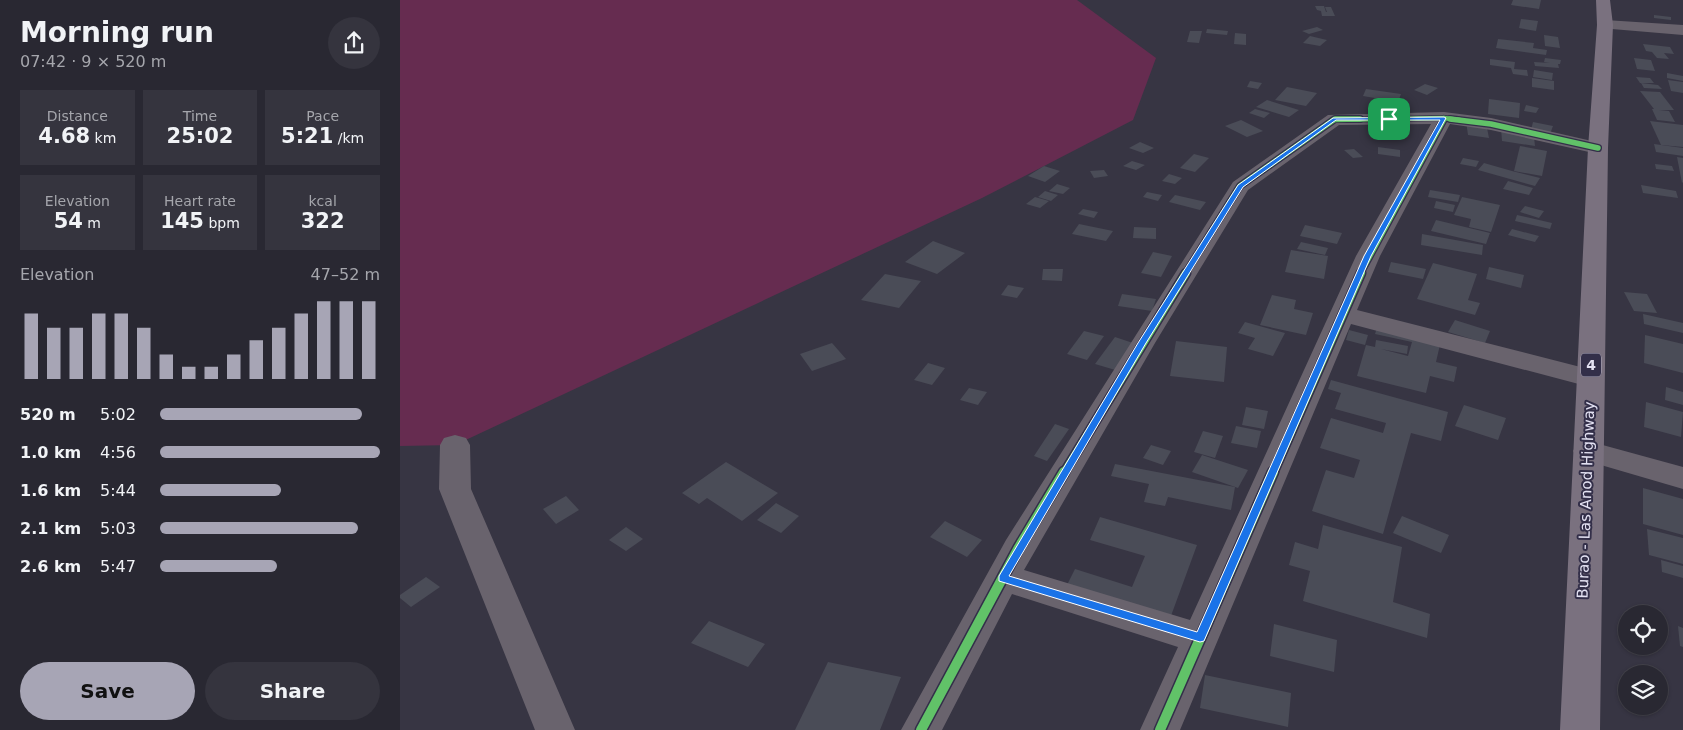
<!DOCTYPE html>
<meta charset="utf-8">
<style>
body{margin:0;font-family:"DejaVu Sans",sans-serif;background:#35343e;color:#f1f3f6;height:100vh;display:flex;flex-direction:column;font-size:19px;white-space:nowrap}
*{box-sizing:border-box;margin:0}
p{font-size:16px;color:#a5a6ac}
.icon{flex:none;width:28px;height:28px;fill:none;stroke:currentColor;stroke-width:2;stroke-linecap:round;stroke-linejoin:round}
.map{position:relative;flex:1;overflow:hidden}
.details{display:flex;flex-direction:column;background:#292832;width:400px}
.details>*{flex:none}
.buttons{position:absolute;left:1218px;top:605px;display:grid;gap:10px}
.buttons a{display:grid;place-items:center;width:50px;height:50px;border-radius:50%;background:#292832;box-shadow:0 1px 4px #0004,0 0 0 1px #45444d;font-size:25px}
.pin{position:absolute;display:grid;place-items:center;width:42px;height:42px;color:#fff;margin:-21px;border-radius:10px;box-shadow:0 2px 8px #0006}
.round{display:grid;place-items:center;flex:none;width:52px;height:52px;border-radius:26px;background:#35343e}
.summary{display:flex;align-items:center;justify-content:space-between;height:85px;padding:0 20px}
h1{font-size:28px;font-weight:600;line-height:38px}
.figures{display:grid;grid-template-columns:repeat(3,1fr);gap:8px;height:85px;padding:5px 20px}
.figures div{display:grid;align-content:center;border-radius:0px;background:#35343e;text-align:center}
.figures b{font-size:21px;font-weight:600}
.figures small{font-size:14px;font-weight:400}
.figures p{font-size:14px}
.chart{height:140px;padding:10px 20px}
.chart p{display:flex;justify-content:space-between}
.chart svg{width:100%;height:90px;margin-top:5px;stroke:#a7a5b5;stroke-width:6}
.primary-button{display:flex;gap:10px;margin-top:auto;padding:10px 20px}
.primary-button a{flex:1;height:58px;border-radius:30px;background:#a7a5b5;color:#111;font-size:20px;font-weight:600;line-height:58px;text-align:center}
.primary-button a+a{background:#35343e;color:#f1f3f6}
ul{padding:0 20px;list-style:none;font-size:16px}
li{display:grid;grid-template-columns:80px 60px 1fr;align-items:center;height:38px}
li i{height:12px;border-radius:6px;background:#a7a5b5}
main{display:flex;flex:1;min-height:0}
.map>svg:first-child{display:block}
.green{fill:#662c50}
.building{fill:#4a4c57}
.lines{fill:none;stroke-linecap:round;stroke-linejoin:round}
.minor{fill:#69636d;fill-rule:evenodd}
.highway{fill:#7a717f;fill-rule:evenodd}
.cycleway-far3-casing{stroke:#332f49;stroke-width:6}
.cycleway-far2-casing{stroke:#332f49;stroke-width:8}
.cycleway-far1-casing{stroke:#332f49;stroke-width:11}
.cycleway-casing{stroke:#332f49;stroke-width:13}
.cycleway-far3{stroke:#61c268;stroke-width:4.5}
.cycleway-far2{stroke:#61c268;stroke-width:5.5}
.cycleway-far1{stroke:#61c268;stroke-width:8}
.cycleway{stroke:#61c268;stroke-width:10}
.route{fill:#1a73e8;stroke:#fff;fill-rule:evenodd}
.labels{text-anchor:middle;stroke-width:4;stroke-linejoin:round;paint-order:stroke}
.shield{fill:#332f49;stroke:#afacc0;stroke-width:1}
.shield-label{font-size:14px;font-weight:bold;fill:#e4e2f3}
.street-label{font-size:15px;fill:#e4e2f3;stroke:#332f49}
</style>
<main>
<section class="details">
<div class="summary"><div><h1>Morning run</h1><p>07:42 · 9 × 520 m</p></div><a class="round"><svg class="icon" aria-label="share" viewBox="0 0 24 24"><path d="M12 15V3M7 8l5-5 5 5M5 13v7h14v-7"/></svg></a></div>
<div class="figures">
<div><p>Distance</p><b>4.68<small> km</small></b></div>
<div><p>Time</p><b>25:02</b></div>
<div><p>Pace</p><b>5:21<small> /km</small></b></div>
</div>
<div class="figures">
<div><p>Elevation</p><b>54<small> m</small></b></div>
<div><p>Heart rate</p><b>145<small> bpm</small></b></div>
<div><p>kcal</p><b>322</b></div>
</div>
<div class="chart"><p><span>Elevation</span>47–52 m</p>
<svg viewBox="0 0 160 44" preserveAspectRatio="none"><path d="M5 44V12M15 44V19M25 44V19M35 44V12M45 44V12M55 44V19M65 44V32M75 44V38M85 44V38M95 44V32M105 44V25M115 44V19M125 44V12M135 44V6M145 44V6M155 44V6"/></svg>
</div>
<ul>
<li><b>520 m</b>5:02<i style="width:92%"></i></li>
<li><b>1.0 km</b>4:56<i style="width:100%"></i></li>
<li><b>1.6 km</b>5:44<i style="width:55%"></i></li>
<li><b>2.1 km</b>5:03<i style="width:90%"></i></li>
<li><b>2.6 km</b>5:47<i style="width:53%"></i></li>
</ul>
<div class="primary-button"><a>Save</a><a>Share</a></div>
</section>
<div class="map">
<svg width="1283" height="730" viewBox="0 0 1283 730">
<rect width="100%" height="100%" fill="#373543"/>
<path class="green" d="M0 0H677L756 58 733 120 582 198 55 445 0 446Z"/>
<g class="building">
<path d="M1113 0H1141L1139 9 1111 5Z"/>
<path d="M915 6H924L926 12H927L925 7H931L935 16H922L921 11 917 10Z"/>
<path d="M1254 15 1271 17V20L1254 18Z"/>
<path d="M1121 19 1138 21 1136 31 1119 28Z"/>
<path d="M917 27 923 30 909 34 902 31Z"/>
<path d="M807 29 828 31 827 35 806 33Z"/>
<path d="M790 31H802L799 43 787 42Z"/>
<path d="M835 33 846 34V45L834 44Z"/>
<path d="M1144 35 1158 37 1160 48 1145 46Z"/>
<path d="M910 36 927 40 920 46 903 43Z"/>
<path d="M1098 39 1134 43 1133 48 1147 50 1146 55 1096 48Z"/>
<path d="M1243 44 1270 47 1274 54 1264 53 1269 59 1257 58 1252 52 1246 51Z"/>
<path d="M1145 58 1161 60 1160 64H1158L1159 68 1135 66 1134 62 1150 63 1144 62Z"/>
<path d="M1234 58 1251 60 1255 71 1237 69Z"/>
<path d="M1090 59 1115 62 1114 69 1127 70 1128 76 1113 74 1111 68 1090 65Z"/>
<path d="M1134 70 1153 73 1152 80 1133 77Z"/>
<path d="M1267 73 1283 76V81L1267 78Z"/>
<path d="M1236 77 1250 78 1254 83H1240Z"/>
<path d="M1132 78 1154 81V90L1132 87Z"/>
<path d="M1268 80 1283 82V93L1271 91Z"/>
<path d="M850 81 862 83 858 89 847 87Z"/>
<path d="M1241 83 1258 85 1262 89 1244 88Z"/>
<path d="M1025 84 1038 88 1027 95 1014 90Z"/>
<path d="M887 87 917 93 906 106 875 100Z"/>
<path d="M966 89 1001 94 998 102 963 96Z"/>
<path d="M1240 91 1260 92 1274 110H1259L1269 111 1275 122 1257 120 1252 109H1254Z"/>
<path d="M1089 99 1120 103 1119 118 1088 114Z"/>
<path d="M867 100 899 110 889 117 856 107Z"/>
<path d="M1126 105 1139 108 1136 113 1124 111Z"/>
<path d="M855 109 870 113 864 118 849 113Z"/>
<path d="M841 120 863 131 847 137 825 126Z"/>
<path d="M1066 121 1086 123 1089 138 1068 135Z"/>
<path d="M1250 121 1283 125V147L1261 145Z"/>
<path d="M1133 122 1153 126 1150 134 1131 130Z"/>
<path d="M1101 128 1134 137 1135 146 1102 141Z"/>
<path d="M740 142 754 148 743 153 729 148Z"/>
<path d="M1254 144 1283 148V156L1256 152Z"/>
<path d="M1120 146 1147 151 1142 176 1114 171Z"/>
<path d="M978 147 1000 150V157L978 154Z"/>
<path d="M954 149 963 157 953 158 944 150Z"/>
<path d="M794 154 809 158 795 172 780 168Z"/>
<path d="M1277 157 1283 158V182L1282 183Z"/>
<path d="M1063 158 1079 161 1076 167 1060 164Z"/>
<path d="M732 161 745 165 736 170 723 166Z"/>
<path d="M1084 163 1112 171 1140 178 1135 186 1078 170Z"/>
<path d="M1255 164 1272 166 1274 171 1256 169Z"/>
<path d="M644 166 660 171 645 182 628 176Z"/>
<path d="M704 170 708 176 694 178 690 171Z"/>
<path d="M769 174 782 178 775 184 762 181Z"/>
<path d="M1108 181 1133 188 1129 195 1103 189Z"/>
<path d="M657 184 670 188 663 194 649 191Z"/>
<path d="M1241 185 1276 191 1278 198 1243 193Z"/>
<path d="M1030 190 1060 195 1058 202 1028 197Z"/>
<path d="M645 191 658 195 651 201 638 197Z"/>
<path d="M747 192 762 195 758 201 743 197Z"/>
<path d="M775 195 806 202 800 210 769 202Z"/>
<path d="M635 197 649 201 640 208 626 204Z"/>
<path d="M1062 197 1100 205 1091 232 1069 227 1071 219 1054 215Z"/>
<path d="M1036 201 1055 205 1053 212 1034 208Z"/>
<path d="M1125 206 1144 211 1139 218 1120 212Z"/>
<path d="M683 209 698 212 694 218 678 214Z"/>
<path d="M1117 215 1152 223 1150 229 1115 221Z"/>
<path d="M1036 220 1090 233 1086 244 1031 231Z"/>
<path d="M679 224 713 231 706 241 672 234Z"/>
<path d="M905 225 942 233 937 244 900 236Z"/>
<path d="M734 227 756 228V239L733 238Z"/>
<path d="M1112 229 1139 236 1135 242 1108 235Z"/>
<path d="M1022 234 1083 245 1082 255 1021 245Z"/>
<path d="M533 241 565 253 537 274 505 262Z"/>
<path d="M901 242 928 248 925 255 897 249Z"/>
<path d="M891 250 928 256 924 279 885 272Z"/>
<path d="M753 252 772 256 761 277 741 273Z"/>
<path d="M991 262 1026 269 1023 279 988 272Z"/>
<path d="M1033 263 1077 274 1068 300 1080 303 1075 315 1017 299Z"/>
<path d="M1089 267 1124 275 1121 288 1086 279Z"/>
<path d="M643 269H663L662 281 642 280Z"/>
<path d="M485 274 521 281 499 308 461 300Z"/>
<path d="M608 285 624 288 617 298 601 295Z"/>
<path d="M1224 292 1247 294 1257 313 1234 311Z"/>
<path d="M722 294 756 299 752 311 718 306Z"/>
<path d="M872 295 896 300 894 309 913 313 906 335 860 325Z"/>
<path d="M1243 314 1283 323V333L1244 324Z"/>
<path d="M1055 320 1090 331 1085 343 1048 332Z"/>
<path d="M979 321 1042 336 1036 362 1057 367 1054 382 1030 376 1026 393 957 376 966 345 975 347 976 340 1008 346 1007 354 981 349 1008 356 1012 342 975 334Z"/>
<path d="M845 322 885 333 873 356 848 349 855 338 838 333Z"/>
<path d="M949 330 968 335 965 345 946 340Z"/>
<path d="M684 331 704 336 687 360 667 354Z"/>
<path d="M1245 335 1283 344V373L1244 363Z"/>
<path d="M715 337 742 346 722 372 695 364Z"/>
<path d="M776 341 827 347 824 382 770 376Z"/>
<path d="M432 343 446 359 412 371 400 354Z"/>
<path d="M528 363 545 368 532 385 514 380Z"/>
<path d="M931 380 1048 412 1041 441 1011 433 983 534 912 511 926 470 954 478 960 460 920 448 931 418 983 433 986 423 935 409 941 393 928 389Z"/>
<path d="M1266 387 1283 392V405L1265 400Z"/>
<path d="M569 388 587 392 578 405 560 400Z"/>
<path d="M1246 402 1283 412 1281 437 1244 427Z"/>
<path d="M1064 405 1106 418 1098 440 1055 426Z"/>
<path d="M846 407 868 411 864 429 842 425Z"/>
<path d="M655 424 669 429 647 461 634 456Z"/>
<path d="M836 426 861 431 857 448 831 443Z"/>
<path d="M803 431 823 436 815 458 794 452Z"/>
<path d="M751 445 771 451 763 465 743 458Z"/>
<path d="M802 455 848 470 838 488 792 472Z"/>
<path d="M326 462 378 493 342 521 307 498 299 504 282 493Z"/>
<path d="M715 464 835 487 831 510 768 497 765 506 744 502 749 484 711 476Z"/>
<path d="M1243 488 1283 499V535L1243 524Z"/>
<path d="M166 496 179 510 156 524 143 509Z"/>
<path d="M376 503 399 516 381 533 357 520Z"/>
<path d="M1002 516 1049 535 1041 553 993 533Z"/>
<path d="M700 517 797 545 768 624 664 591 675 569 732 587 745 556 690 540Z"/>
<path d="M545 521 582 540 567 557 530 537Z"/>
<path d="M923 525 1002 547 993 602 1030 614 1027 638 903 601 910 571 889 565 895 542 918 549Z"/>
<path d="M226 527 243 539 226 551 209 540Z"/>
<path d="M1247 529 1283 538V564L1249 555Z"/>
<path d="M1261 560 1283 566V578L1262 572Z"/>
<path d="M26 577 40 587 11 607 0 598V595Z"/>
<path d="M309 621 365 644 348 667 291 643Z"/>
<path d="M874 624 937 640 934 672 870 656Z"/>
<path d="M1278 626 1283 628V647L1280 646Z"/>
<path d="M428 662 501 677 480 730H395Z"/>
<path d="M805 675 891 693 888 727 800 708Z"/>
</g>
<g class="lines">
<g class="minor">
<path d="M1205 20 1283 25V35L1200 28 1197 25 1200 22Z"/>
<path d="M1044 112 1091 118 1205 144 1208 148 1205 152 1198 154 1091 130 1050 124 980 256 957 310 1200 372 1204 378 1200 384 1190 387 951 324 780 730H740L778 647 612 594 542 730H501L606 540 833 182 928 115ZM1031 124 956 256 790 620 624 570 755 343 848 190 939 125Z"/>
<path d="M55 435 66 438 70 445 71 489 175 730H135L39 489 40 445 44 438Z"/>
<path d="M1188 441 1283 467V489L1177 458 1173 451 1177 444Z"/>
</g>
<path class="highway" d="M1196 0H1210L1213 25 1208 148 1200 730H1160L1188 148 1197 25Z"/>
<defs>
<g id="cycleway-far3">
<path d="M934 120 1044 118"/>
<path d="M1043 120 1044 118 1060 120"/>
</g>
<g id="cycleway-far2">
<path d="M1050 119 1091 124 1198 148"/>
<path d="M785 274 840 186 935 119H960"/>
<path d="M960 274 1044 119"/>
</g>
<g id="cycleway-far1">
<path d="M664 473 786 273"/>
<path d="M873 473 961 273"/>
</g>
<g id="cycleway">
<path d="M521 730 618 549 664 472"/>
<path d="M760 730 873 472"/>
</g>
</defs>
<use href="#cycleway-far3" class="cycleway-far3-casing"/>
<use href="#cycleway-far2" class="cycleway-far2-casing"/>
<use href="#cycleway-far1" class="cycleway-far1-casing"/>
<use href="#cycleway" class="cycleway-casing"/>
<use href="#cycleway-far3" class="cycleway-far3"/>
<use href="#cycleway-far2" class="cycleway-far2"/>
<use href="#cycleway-far1" class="cycleway-far1"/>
<use href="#cycleway" class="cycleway"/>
</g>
<path class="route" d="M1044 117 1046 118 971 256 804 641 800 642 599 581V576L738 343 838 185 933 118ZM936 120H1040L964 256 797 632 609 576 746 343 843 187Z"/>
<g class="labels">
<rect class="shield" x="1181" y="353.5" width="20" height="23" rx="4"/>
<g class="shield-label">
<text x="1191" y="370">4</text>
</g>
<g class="street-label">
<text transform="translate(1186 500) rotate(-88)" y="5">Burao - Las Anod Highway</text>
</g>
</g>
</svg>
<div class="buttons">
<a><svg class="icon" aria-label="locate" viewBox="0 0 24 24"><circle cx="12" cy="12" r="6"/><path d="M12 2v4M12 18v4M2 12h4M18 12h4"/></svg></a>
<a><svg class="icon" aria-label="layers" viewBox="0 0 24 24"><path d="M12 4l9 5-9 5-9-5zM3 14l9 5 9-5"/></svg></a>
</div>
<div class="pin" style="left:989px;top:119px;background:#1e9e55"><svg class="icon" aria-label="arrive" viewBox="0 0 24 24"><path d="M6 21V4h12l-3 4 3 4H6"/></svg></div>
</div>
</main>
